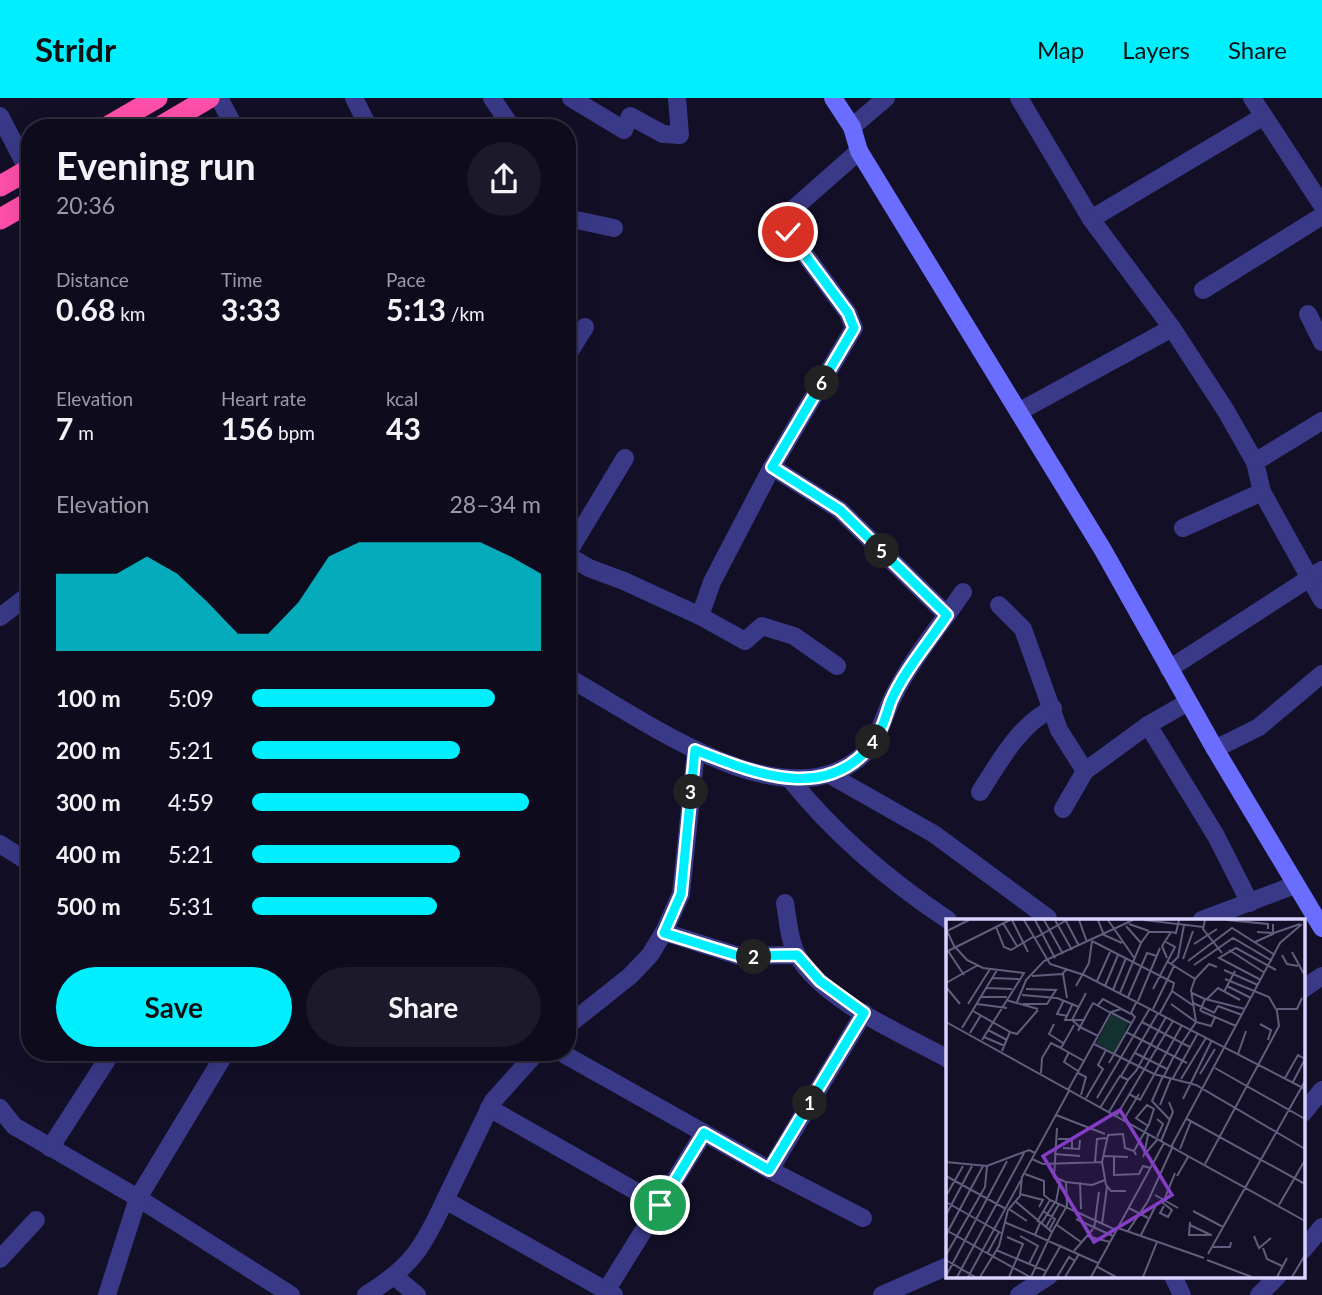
<!DOCTYPE html>
<meta charset="utf-8">
<style>
body{margin:0;font-family:Lato,sans-serif;background:#1c192a;color:#f1f3f6;height:100vh;display:flex;flex-direction:column;font-size:26px;white-space:nowrap}
*{box-sizing:border-box;margin:0}
p{font-size:23px;color:#9b9ba4}
.icon{flex:none;width:38px;height:38px;fill:none;stroke:currentColor;stroke-width:2;stroke-linecap:round;stroke-linejoin:round}
.map{position:relative;flex:1;overflow:hidden}
.sheet{position:absolute;left:21px;top:21px;width:555px;height:942px;display:flex;flex-direction:column;background:#0e0b1d;border-radius:28px;box-shadow:0 7px 28px #0002,0 0 0 2px #2e2b3b}
.sheet>*{flex:none}
.pin{position:absolute;display:grid;place-items:center;width:60px;height:60px;color:#fff;margin:-30px;border:4px solid #fff;border-radius:50%;box-shadow:0 2px 7px #0007}
.km{position:absolute;width:35px;height:35px;margin:-18px;border-radius:50%;background:#222;color:#fff;font-size:19px;line-height:35px;text-align:center}
.round{display:grid;place-items:center;flex:none;width:74px;height:74px;border-radius:37px;background:#1c192a}
.overview{display:flex;align-items:center;justify-content:space-between;height:119px;padding:0 35px}
h1{font-size:38px;font-weight:700;line-height:52px}
.figures{display:grid;grid-template-columns:repeat(3,1fr);gap:10px;height:119px;padding:7px 35px}
.figures div{display:grid;align-content:center}
.figures b{font-size:30px;font-weight:700}
.figures small{font-size:19px;font-weight:400}
.figures p{font-size:19px}
.chart{height:196px;padding:14px 35px}
.chart p{display:flex;justify-content:space-between}
.chart svg{width:100%;height:126px;margin-top:7px;fill:#00efff;opacity:.7}
.button{display:flex;gap:14px;margin-top:auto;padding:14px 35px}
.button a{flex:1;height:80px;border-radius:42px;background:#00efff;color:#111;font-size:28px;font-weight:700;line-height:80px;text-align:center}
.button a+a{background:#1c192a;color:#f1f3f6}
ul{padding:0 35px;list-style:none;font-size:23px}
li{display:grid;grid-template-columns:112px 84px 1fr;align-items:center;height:52px}
li i{height:18px;border-radius:9px;background:#00efff}
header{display:flex;align-items:center;gap:42px;box-sizing:border-box;height:98px;padding:0 35px;background:#00efff;color:#111}
header strong{font-size:33px}
nav{display:flex;gap:38px;margin-inline-start:auto;font-size:24px}
.map>svg:first-child{display:block}
.lines{fill:none;stroke-linecap:round;stroke-linejoin:round}
.street{stroke:#393987;stroke-width:18}
.secondary{stroke:#6b6dff;stroke-width:18}
.highway{stroke:#ff4faa;stroke-width:21}
.route-casing{stroke:#fff;stroke-width:14}
.route{stroke:#00efff;stroke-width:9}
.inset-road{fill:none;stroke:#615e7d;stroke-width:2}
.view{fill:#843dc5;fill-opacity:0.15;stroke:#843dc5;stroke-width:3.5}
.inset-edge{fill:none;stroke:#d8d4ff;stroke-width:3.5}
</style>
<header>
<strong>Stridr</strong>
<nav><a>Map</a><a>Layers</a><a>Share</a></nav>
</header>
<div class="map">
<svg width="1322" height="1197" viewBox="0 0 1322 1197">
<rect width="100%" height="100%" fill="#120f27"/>
<g class="lines">
<g class="street">
<path d="M219 0 235 30"/>
<path d="M354 0 369 30"/>
<path d="M492 0 512 30"/>
<path d="M571 0 624 32 630 18 663 36 680 37 677 0"/>
<path d="M1019 0 1091 121 1172 230 1226 313 1255 364 1262 394 1322 502"/>
<path d="M1252 0 1322 107"/>
<path d="M0 18 28 72"/>
<path d="M852 29 886 0"/>
<path d="M567 120 614 130"/>
<path d="M1091 121 1264 18"/>
<path d="M1203 192 1322 118"/>
<path d="M1308 216 1322 244"/>
<path d="M567 258 585 229"/>
<path d="M1020 313 1172 230"/>
<path d="M1255 364 1322 323"/>
<path d="M772 369 840 412 947 517"/>
<path d="M1183 430 1262 394"/>
<path d="M567 456 625 360"/>
<path d="M567 457 589 470 624 483 700 518 712 484 772 369 854 230 848 215 784 128 791 113 859 53"/>
<path d="M999 507 1023 531 1059 632 1085 673"/>
<path d="M700 518 745 543 762 528 794 538 837 568"/>
<path d="M0 519 30 496"/>
<path d="M1169 571 1322 472"/>
<path d="M567 579C639 618 780 725 859 660 879 644 882 622 892 601 910 563 940 528 963 494"/>
<path d="M1148 627 1216 738 1250 805"/>
<path d="M1215 651 1259 629 1322 576"/>
<path d="M830 677 934 736 1048 820"/>
<path d="M790 681C835 737 888 782 948 822"/>
<path d="M980 694C1000 663 1019 627 1053 610"/>
<path d="M1063 711 1085 673 1148 627 1188 604"/>
<path d="M0 746 30 765"/>
<path d="M785 805C788 821 789 843 797 857 825 904 901 935 948 961"/>
<path d="M1202 822 1295 787"/>
<path d="M664 834 739 858 797 857"/>
<path d="M1303 891 1322 878"/>
<path d="M567 928 630 878 650 857 664 834 681 796 696 652"/>
<path d="M560 954 770 1072 863 1120"/>
<path d="M0 1010 14 1028 138 1100 291 1197"/>
<path d="M489 1010 660 1107"/>
<path d="M1303 1015 1322 992"/>
<path d="M50 1050 112 954"/>
<path d="M770 1072 864 915"/>
<path d="M445 1102 493 1003 537 954"/>
<path d="M1303 1152 1322 1129"/>
<path d="M0 1161 36 1122"/>
<path d="M1173 1178 1182 1197"/>
<path d="M395 1179 417 1197"/>
<path d="M606 1193 704 1035"/>
<path d="M107 1197 138 1100 226 954"/>
<path d="M366 1197C411 1169 423 1150 445 1102L614 1197"/>
<path d="M882 1197 948 1168"/>
<path d="M1019 1197 1049 1178"/>
<path d="M1259 1197 1278 1178"/>
</g>
<path class="secondary" d="M833 0 852 29 859 53 1103 452 1215 651 1322 830"/>
<g class="highway">
<path d="M105 30 157 0"/>
<path d="M158 30 209 0"/>
<path d="M0 88 30 71"/>
<path d="M0 121 30 104"/>
</g>
</g>
<g class="lines">
<defs>
<path id="route" d="M660 1107 704 1035 769 1072 864 915 820 883 797 857 739 858 664 835 681 796 695 652C754 675 829 707 875 642 884 629 886 616 891 603 904 573 929 544 947 517L840 412 772 369 854 230 848 215 788 134"/>
</defs>
<use href="#route" class="route-casing"/>
<use href="#route" class="route"/>
</g>
<g transform="translate(946 821)">
<rect width="359" height="359" fill="#120f27"/>
<path d="M166 94 183 103 169 134 150 124Z" fill="#12312f"/>
<path class="inset-road" d="M66 1 82 33M78 1 104 45 138 56 359 170M89 1 109 39M98 1 117 35M109 1 126 31M133 1 141 23M152 1 158 16 176 24M162 1 189 40M198 1 232 5 230 14 225 13 216 27 221 39M233 1 232 5 257 8M259 1 257 10 276 34M281 1 322 5V10M120 2 133 27M57 4 71 27M183 5 203 12M50 8 58 28 65 31 87 18M311 13 328 14 354 5M89 19 121 1M146 22 228 64 226 72 248 87M309 23 327 15V5M195 24 203 13H225M248 25 271 10M9 29 1 12 23 1M10 29 21 41 37 49 78 54 36 121M283 31 319 54M2 32 18 56M0 33 64 1M346 33 358 55M336 36 341 45 352 47M237 40 247 12M242 42 286 9 329 36M222 43 249 60 245 71 250 103 265 107 269 98M225 45 232 38 238 6M248 46 287 19 326 42M278 51 312 66M359 52V82M117 55 121 79M86 57 116 55 121 50M46 59 73 60M249 60 263 45 271 48M315 61 273 39 290 29 330 51M151 62 164 33M0 64 32 46M130 67 143 44 146 22M159 67 172 36M281 67 305 79M0 68 14 85M41 69 66 70M207 70 229 28 220 23M167 71 180 39M278 73 289 52M174 74 195 24 180 7M246 74 259 80 254 92M76 76 111 79 133 88M35 78H61M182 78 201 34 211 37M259 80 299 90M261 80 272 69 294 81M60 81 92 90M118 81 111 95 122 97M192 82 214 29M71 83 80 61 98 42 187 1M127 84 119 101H138M247 84 269 94M22 85 44 50M31 85 61 89M77 85H101L110 71 80 70M225 85 250 103 236 124 244 128M152 86 157 80 185 95M207 90 228 47M331 90H351L356 79M27 92 64 113 56 132M255 92 290 107M166 94 185 104M214 94 226 72M268 94 272 87 296 96M0 103 359 302M196 103 236 124 229 137M108 105 103 115 117 124M314 105 325 111 322 121M128 106 115 129 138 142M16 109 51 51M42 111 61 121M132 112 134 108 126 101 140 74M64 113 71 115 92 91M180 113 241 144M24 114 35 96M152 117 134 108 142 93 147 84 165 94M38 118 59 127M148 125 208 155 250 166 359 230M123 133 118 143 132 152M189 134 221 150M292 135 300 112M163 144 189 98 185 94 191 82M269 149 359 200M95 154 96 139 105 124 115 129M132 154 140 158 135 176M254 155 269 130M175 157 212 94M217 157 206 182 223 200M218 157 228 137M227 159 252 114M339 159 352 136 359 140M235 160 260 119M347 163 359 140M122 171 165 93 175 90M183 175 194 181 236 106M140 179 157 150 152 146 160 131M151 179 204 89M237 180 266 121M214 186 225 159M154 189 174 157 182 161 190 152 220 98M163 193 182 161M110 196 159 215M171 196 227 102M178 200 193 175M241 200 359 265M202 216 198 236 211 221M211 218 217 205 211 200M112 220H126V230M215 222 227 193 223 183M225 228 334 24 356 5M117 229 133 230 134 221M234 230 245 202M108 235 134 237M190 236 188 232 203 205 208 190 201 186 190 199 202 207M158 237 182 238M168 238V256L193 255 197 247 204 249M86 240 97 245 156 243M0 243 41 247 83 231 89 234M149 243 151 220 161 219M259 245 333 107 331 92 323 78 279 60M79 255 98 262V276L104 281 170 311M0 257 60 290M231 257 242 238M120 263 146 266 159 261M134 263 135 290M180 272H165L160 266 156 243 162 216 177 215 179 229 188 232M74 275 97 281 93 288M209 276 232 289M0 277 17 247M69 282 106 313 85 358M0 283 55 314M110 283 114 262M333 286 359 241M218 287 214 294 222 298 226 291 217 284 229 254M183 289 202 299M63 290 81 302M97 292 109 300 103 311M247 292 277 308M0 296 26 247M130 300 167 317M58 303 89 316 94 304M91 303 104 281M244 303 243 316H266M95 305 109 283M156 305 161 268M111 306 135 323M244 306 265 316M100 308 113 285M172 309 258 339M148 310 153 273M0 311 84 358M182 312 202 282 227 227M106 313 121 287 120 263 108 258 111 209M0 316 37 247M89 316 152 344M195 316 211 284M74 317 92 327 83 345M141 317 164 323M308 317 313 329 325 319M61 318 77 325 63 358M267 328H284L285 323M317 329 321 340 336 347M50 331 100 352M128 332 147 310M41 335 53 313M262 335 359 162M0 336 39 268 41 247M0 341 29 358M261 341 306 358M150 347 170 358M0 357 61 242M11 358 78 234M22 358 75 261M34 358 53 327 62 291 74 277 76 258 123 172M97 358 115 326M111 358 123 338 129 342M119 358 133 335M145 358 218 224M197 358 211 323M331 358 341 339M346 358 359 336"/>
<path class="view" d="M174 191 226 276 148 323 97 237Z"/>
<rect width="359" height="359" class="inset-edge"/>
</g>
</svg>
<div class="pin" style="left:660px;top:1107px;background:#1e9e55"><svg class="icon" aria-label="arrive" viewBox="0 0 24 24"><path d="M6 21V4h12l-3 4 3 4H6"/></svg></div>
<div class="pin" style="left:788px;top:134px;background:#d93025"><svg class="icon" aria-label="check" viewBox="0 0 24 24"><path d="M5 12l5 5 9-10"/></svg></div>
<b class="km" style="left:810px;top:1005px">1</b>
<b class="km" style="left:754px;top:859px">2</b>
<b class="km" style="left:691px;top:694px">3</b>
<b class="km" style="left:873px;top:644px">4</b>
<b class="km" style="left:882px;top:453px">5</b>
<b class="km" style="left:822px;top:285px">6</b>
<section class="sheet">
<div class="overview"><div><h1>Evening run</h1><p>20:36</p></div><a class="round"><svg class="icon" aria-label="share" viewBox="0 0 24 24"><path d="M12 15V3M7 8l5-5 5 5M5 13v7h14v-7"/></svg></a></div>
<div class="figures">
<div><p>Distance</p><b>0.68<small> km</small></b></div>
<div><p>Time</p><b>3:33</b></div>
<div><p>Pace</p><b>5:13<small> /km</small></b></div>
</div>
<div class="figures">
<div><p>Elevation</p><b>7<small> m</small></b></div>
<div><p>Heart rate</p><b>156<small> bpm</small></b></div>
<div><p>kcal</p><b>43</b></div>
</div>
<div class="chart"><p><span>Elevation</span>28–34 m</p>
<svg viewBox="0 0 160 44" preserveAspectRatio="none"><path d="M0 44V17L10 17L20 17L30 11L40 17L50 27L60 38L70 38L80 27L90 11L100 6L110 6L120 6L130 6L140 6L150 11L160 17V44z"/></svg>
</div>
<ul>
<li><b>100 m</b>5:09<i style="width:84%"></i></li>
<li><b>200 m</b>5:21<i style="width:72%"></i></li>
<li><b>300 m</b>4:59<i style="width:96%"></i></li>
<li><b>400 m</b>5:21<i style="width:72%"></i></li>
<li><b>500 m</b>5:31<i style="width:64%"></i></li>
</ul>
<div class="button"><a>Save</a><a>Share</a></div>
</section>
</div>
